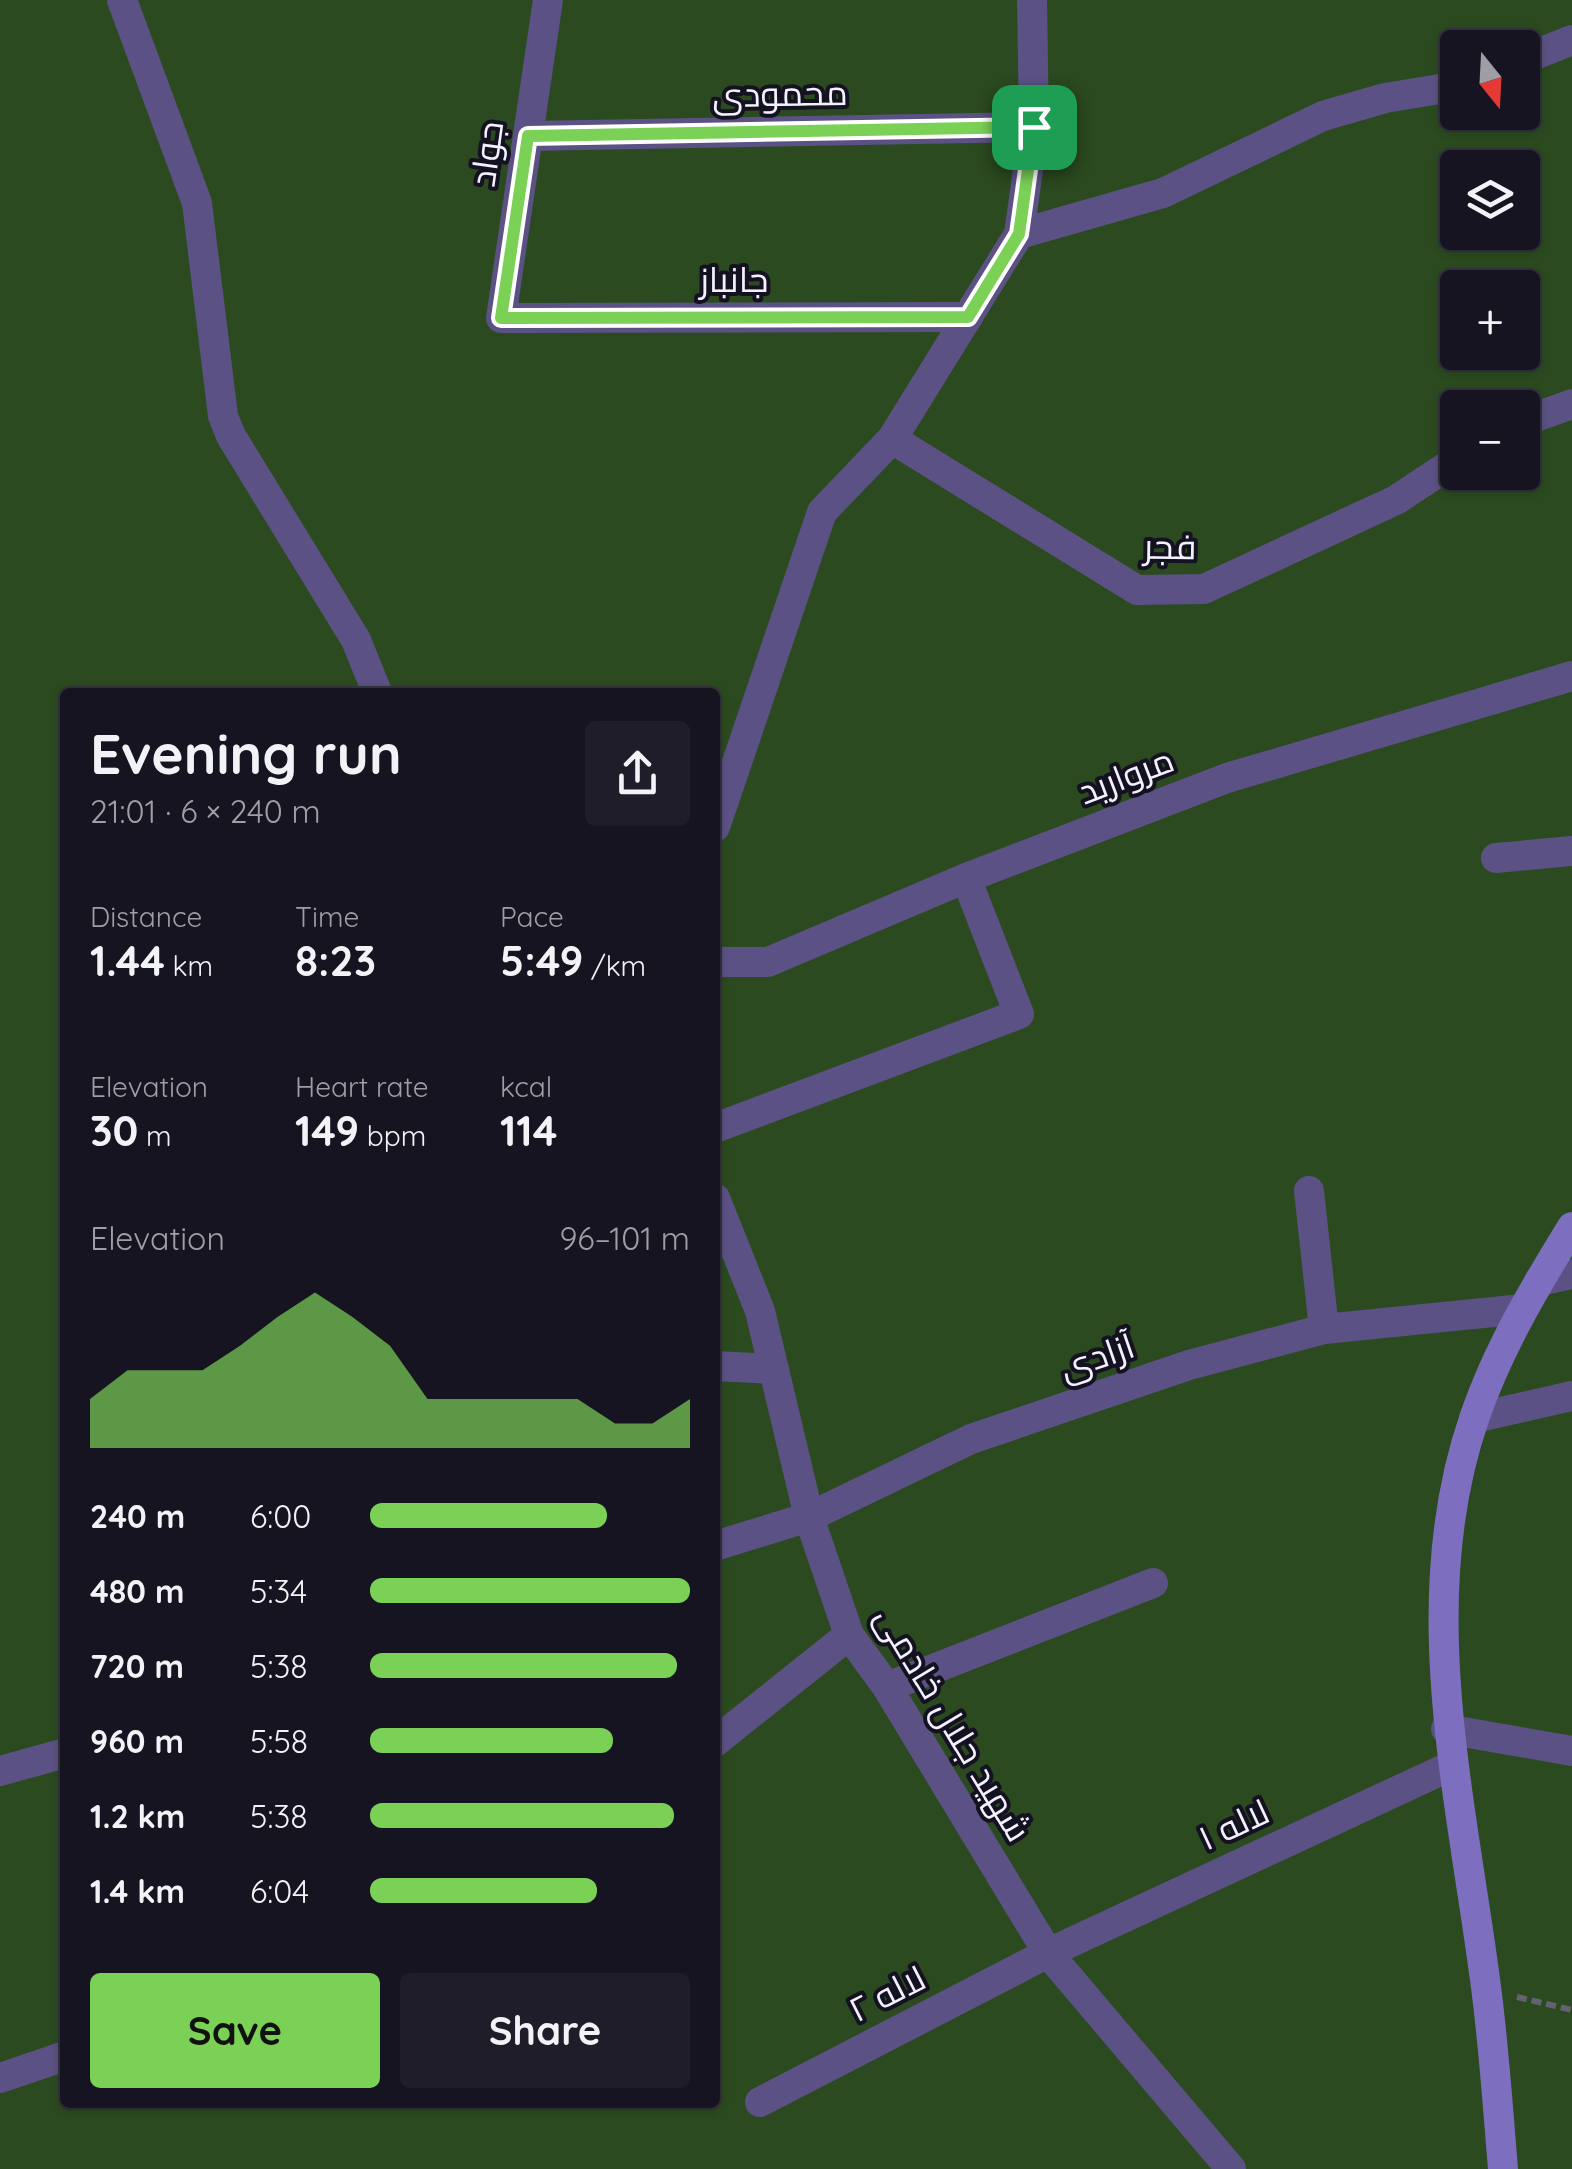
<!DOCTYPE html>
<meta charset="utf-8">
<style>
body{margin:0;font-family:Quicksand,Cairo,sans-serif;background:#1f1d29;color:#f1f3f6;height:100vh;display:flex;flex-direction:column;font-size:38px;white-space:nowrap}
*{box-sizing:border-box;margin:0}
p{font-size:32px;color:#9e9ea5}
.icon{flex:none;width:55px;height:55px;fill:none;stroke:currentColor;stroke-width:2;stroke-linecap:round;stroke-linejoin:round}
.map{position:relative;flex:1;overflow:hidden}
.sheet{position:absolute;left:60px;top:688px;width:660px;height:1420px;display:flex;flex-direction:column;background:#161420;border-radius:10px;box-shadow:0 2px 8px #0004,0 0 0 2px #35333e}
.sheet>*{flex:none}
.needle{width:65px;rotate:162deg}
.fabs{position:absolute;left:1440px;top:30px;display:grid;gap:20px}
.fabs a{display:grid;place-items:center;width:100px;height:100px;border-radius:10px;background:#161420;box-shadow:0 2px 8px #0004,0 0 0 2px #35333e;font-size:50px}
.pin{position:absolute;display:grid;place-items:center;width:85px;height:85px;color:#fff;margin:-42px;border-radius:20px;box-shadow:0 5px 15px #0006}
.round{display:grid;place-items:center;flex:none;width:105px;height:105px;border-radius:10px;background:#1f1d29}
.overview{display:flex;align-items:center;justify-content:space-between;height:170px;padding:0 30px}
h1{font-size:55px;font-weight:700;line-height:75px}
.metrics{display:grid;grid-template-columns:repeat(3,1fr);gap:15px;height:170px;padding:10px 30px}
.metrics div{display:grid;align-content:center}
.metrics b{font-size:42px;font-weight:700}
.metrics small{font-size:28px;font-weight:400}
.metrics p{font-size:28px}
.chart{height:280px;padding:20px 30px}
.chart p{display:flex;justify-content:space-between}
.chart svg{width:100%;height:180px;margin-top:10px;fill:#7ad156;opacity:.7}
.primary-button{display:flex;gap:20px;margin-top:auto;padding:20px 30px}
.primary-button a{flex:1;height:115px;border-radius:10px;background:#7ad156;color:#111;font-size:40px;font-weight:700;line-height:115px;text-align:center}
.primary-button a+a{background:#1f1d29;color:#f1f3f6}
ul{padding:0 30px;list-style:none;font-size:32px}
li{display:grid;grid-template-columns:160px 120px 1fr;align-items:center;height:75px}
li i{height:25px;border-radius:12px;background:#7ad156}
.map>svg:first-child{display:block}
.green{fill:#2b4a1f;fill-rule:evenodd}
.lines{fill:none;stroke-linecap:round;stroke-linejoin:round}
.path{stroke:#646271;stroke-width:6;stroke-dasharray:10 5;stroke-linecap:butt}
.street{stroke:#5b5184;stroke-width:30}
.secondary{stroke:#7e6ec0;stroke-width:30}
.route-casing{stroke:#fff;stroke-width:20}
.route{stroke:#7ad156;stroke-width:12}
.labels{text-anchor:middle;stroke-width:8;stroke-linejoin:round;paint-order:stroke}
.street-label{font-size:35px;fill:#f2f1fd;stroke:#141121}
</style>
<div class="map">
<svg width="1572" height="2169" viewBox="0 0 1572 2169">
<rect width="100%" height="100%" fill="#1d1a2a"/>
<path class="green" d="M0 0H1572V2169H0ZM1458 48H1522V112H1458ZM1458 168H1522V232H1458ZM1458 288H1522V352H1458ZM1458 408H1522V472H1458ZM65 692H715V2102H65Z"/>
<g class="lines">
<path class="path" d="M1517 1997 1572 2010"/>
<g class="street">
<path d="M122 0 197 203 223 416 231 436 356 640 377 692"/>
<path d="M548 0 501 318 968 317"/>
<path d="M1522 60 1572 40"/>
<path d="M528 136 1034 127"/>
<path d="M1019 234 1163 193 1323 116 1385 98 1458 86"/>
<path d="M1522 422 1572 404"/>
<path d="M892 439 1137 590 1204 589 1396 500 1458 459"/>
<path d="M715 827 822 512 892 439 1019 234 1034 127 1032 0"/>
<path d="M1496 858 1572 851"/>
<path d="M715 962H768L966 878 1227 778 1572 676"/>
<path d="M715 1128 1019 1014 966 878"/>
<path d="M1309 1191 1324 1329"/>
<path d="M715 1198 760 1311 809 1517 849 1635 887 1687 1048 1953 1231 2169"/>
<path d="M1539 1281 1572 1274"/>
<path d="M715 1366 774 1369"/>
<path d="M1474 1418 1572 1396"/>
<path d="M715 1546 809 1517 971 1439 1189 1365 1324 1329 1523 1309"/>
<path d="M887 1687 1153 1583"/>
<path d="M1446 1729 1572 1751"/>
<path d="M715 1742 849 1635"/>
<path d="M0 1771 65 1753"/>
<path d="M0 2078 65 2056"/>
<path d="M760 2102 1048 1953 1453 1765"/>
</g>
<path class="secondary" d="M1503 2169C1498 2109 1494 2048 1486 1987 1462 1800 1410 1601 1475 1416 1498 1349 1535 1287 1572 1227"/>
</g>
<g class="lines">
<defs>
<path id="route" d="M1034 127 1019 234 968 317 501 318 528 136Z"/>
</defs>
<use href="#route" class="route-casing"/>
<use href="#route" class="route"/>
</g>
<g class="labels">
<g class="street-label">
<text transform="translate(780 94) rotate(-1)" y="12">محمودی</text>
<text transform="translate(487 154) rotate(-82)" y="12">جواد</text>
<text x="734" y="292">جانباز</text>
<text transform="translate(1170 547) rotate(1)" y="12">فجر</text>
<text transform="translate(1126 776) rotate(-21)" y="12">مروارید</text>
<text transform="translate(1097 1357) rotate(-19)" y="12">آزادی</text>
<text transform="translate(953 1724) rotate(59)" y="12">شهید جلال خادمی</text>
<text transform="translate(1234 1825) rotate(-25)" y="12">لاله ۱</text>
<text transform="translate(887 1994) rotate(-27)" y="12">لاله ۲</text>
</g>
</g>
</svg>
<div class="fabs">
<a><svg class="needle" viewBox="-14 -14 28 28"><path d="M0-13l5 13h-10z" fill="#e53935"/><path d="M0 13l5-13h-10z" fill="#9e9ea5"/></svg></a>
<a><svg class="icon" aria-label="layers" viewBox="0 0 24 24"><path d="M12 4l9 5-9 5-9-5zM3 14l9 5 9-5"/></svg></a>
<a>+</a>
<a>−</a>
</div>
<div class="pin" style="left:1034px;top:127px;background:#1e9e55"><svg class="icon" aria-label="arrive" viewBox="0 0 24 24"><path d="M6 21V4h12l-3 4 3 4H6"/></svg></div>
<section class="sheet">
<div class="overview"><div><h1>Evening run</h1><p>21:01 · 6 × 240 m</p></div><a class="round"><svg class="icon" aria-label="share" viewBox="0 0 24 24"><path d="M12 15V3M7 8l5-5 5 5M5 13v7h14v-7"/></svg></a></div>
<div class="metrics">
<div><p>Distance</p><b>1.44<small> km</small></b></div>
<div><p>Time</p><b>8:23</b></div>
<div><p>Pace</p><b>5:49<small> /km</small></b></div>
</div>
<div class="metrics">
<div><p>Elevation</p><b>30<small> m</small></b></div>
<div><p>Heart rate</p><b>149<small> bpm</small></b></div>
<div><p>kcal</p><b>114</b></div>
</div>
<div class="chart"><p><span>Elevation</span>96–101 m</p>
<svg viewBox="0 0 160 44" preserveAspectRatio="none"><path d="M0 44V32L10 25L20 25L30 25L40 19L50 12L60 6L70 12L80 19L90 32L100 32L110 32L120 32L130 32L140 38L150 38L160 32V44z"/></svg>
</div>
<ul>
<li><b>240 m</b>6:00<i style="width:74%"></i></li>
<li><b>480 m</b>5:34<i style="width:100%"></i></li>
<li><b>720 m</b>5:38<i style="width:96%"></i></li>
<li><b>960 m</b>5:58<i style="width:76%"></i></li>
<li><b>1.2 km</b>5:38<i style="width:95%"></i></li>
<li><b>1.4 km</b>6:04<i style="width:71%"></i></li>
</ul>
<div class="primary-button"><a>Save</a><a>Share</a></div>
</section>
</div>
